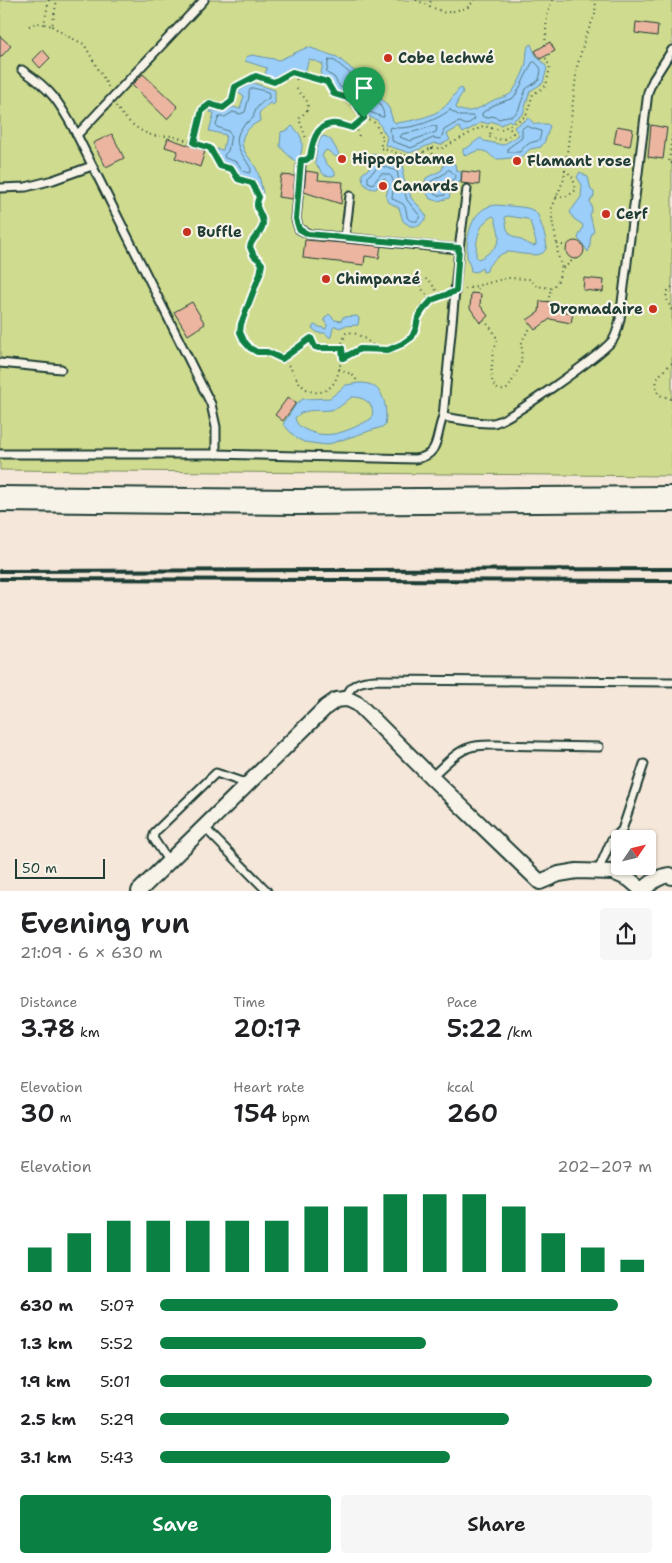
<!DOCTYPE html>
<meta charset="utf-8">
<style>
body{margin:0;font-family:"Shantell Sans",sans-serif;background:#f6f6f6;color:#202124;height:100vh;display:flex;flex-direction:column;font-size:19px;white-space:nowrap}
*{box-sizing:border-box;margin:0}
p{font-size:16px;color:#757577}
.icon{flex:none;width:28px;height:28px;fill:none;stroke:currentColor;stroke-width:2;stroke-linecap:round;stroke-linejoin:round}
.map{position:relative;height:891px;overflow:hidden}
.panel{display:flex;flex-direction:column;background:#fff;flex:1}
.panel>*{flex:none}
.needle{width:32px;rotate:55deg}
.tools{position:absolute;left:611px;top:830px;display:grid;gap:10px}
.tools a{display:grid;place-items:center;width:45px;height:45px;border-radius:5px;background:#fff;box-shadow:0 1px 4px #0004;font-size:25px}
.scale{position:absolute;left:15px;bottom:12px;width:90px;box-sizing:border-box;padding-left:5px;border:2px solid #1f3d34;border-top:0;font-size:14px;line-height:18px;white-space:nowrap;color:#1f3d34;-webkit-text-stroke:4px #f7f3e8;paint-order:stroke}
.pin{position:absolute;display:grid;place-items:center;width:42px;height:42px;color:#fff;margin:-51px -21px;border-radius:50% 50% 50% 0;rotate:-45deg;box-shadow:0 0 5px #0007}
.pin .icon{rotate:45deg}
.round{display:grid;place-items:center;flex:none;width:52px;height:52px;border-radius:5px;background:#f6f6f6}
.overview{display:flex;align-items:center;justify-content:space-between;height:85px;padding:0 20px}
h1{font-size:28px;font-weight:600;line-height:38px}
.figures{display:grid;grid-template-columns:repeat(3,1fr);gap:8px;height:85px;padding:5px 20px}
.figures div{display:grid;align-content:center}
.figures b{font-size:25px;font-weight:600}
.figures small{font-size:14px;font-weight:400}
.figures p{font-size:14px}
.chart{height:140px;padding:10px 20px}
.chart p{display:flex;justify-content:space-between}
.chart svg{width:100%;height:90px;margin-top:5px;stroke:#0b8043;stroke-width:6}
.cta{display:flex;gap:10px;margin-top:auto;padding:10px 20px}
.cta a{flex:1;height:58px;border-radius:5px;background:#0b8043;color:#fff;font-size:20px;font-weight:600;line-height:58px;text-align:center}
.cta a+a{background:#f6f6f6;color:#202124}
ul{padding:0 20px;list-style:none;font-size:16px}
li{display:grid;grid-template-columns:80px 60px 1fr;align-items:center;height:38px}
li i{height:12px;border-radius:6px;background:#0b8043}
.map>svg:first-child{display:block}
.green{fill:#cfdb8e;stroke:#778c61}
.water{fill:#9bcef8;stroke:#6994aa;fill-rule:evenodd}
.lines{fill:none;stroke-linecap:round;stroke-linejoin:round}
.shore{stroke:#517782;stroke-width:1}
.building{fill:#ebb59f;stroke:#1f3d34}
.service-casing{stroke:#1f3d34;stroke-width:11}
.minor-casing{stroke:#1f3d34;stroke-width:18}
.trunk-casing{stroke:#1f3d34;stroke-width:28}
.path{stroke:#1f3d34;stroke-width:2;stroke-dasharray:1 4;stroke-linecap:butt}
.service{stroke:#f7f3e8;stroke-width:7}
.minor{stroke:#f7f3e8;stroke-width:14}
.trunk{stroke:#f7f3e8;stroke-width:24}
.rail{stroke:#1f3d34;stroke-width:4}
.route-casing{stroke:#fff;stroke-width:10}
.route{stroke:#0b8043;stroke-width:6}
.poi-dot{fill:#c8321e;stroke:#f7f3e8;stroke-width:2}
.labels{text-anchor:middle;stroke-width:4.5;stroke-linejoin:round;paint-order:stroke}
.poi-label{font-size:15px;font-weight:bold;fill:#1f3d34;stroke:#f7f3e8;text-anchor:start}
</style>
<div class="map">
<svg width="672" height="891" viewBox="0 0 672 891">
<rect width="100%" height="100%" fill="#f5e7d9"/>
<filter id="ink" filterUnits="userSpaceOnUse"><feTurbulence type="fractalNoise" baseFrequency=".02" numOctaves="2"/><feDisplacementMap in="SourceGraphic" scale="10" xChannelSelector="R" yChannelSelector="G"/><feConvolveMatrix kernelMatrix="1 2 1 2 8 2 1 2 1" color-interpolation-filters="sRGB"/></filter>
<g filter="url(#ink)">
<path class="green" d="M0 0H672V476L0 470Z"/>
<g class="water">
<path d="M531 44C533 49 535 55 539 59 543 62 544 63 547 68L543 83 530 91 523 114 511 122 509 120 501 125 491 121 489 124 482 122 463 133 459 127 447 134 450 140 440 145 434 143 410 153 385 145 387 137 377 120 366 116 356 98 336 91 330 80 320 77 323 64 309 59 305 72 291 68 272 78 265 75 267 68 245 61 246 57 252 55 279 60 308 47 337 57 368 82 384 102 389 108 393 121 396 123C411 121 429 118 442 109 448 105 453 96 458 90L461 88 463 92 458 100 456 108C469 116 481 107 492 101 499 97 508 98 513 91 518 83 525 71 526 62 527 56 526 52 528 46Z"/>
<path d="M253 83 275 90V103L273 105 270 103 259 113 260 121C248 127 237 137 245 152 248 157 253 162 256 168 260 176 261 185 263 194H262L255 180 240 176 234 166 222 163 217 154V149L223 150 226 135 209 131 214 113 210 112V110L223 112 233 107 240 109 244 96 238 93V91Z"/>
<path d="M529 118 534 124H547L550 126 545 141 541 147 530 149 522 157C514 157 506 159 498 159 493 159 492 156 488 153 481 148 473 152 466 156L463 153V149C470 148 474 141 481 138L484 141 503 145 519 135 514 127Z"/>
<path d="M292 126C304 136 304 145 299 160L296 162 284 151 280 146 281 132 288 130Z"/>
<path d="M325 136 331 140 339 154 336 157 327 150 325 151 322 156 326 163 335 172V175L332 176 324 175 315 163 317 147 321 137Z"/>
<path d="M375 154 385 157 386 163 398 166 400 162 404 163 403 174 404 180 409 188 411 198 420 207 427 217 419 226H410L403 221 399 208 387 201 386 196 389 185 384 178 376 189C366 189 362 183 362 174L372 166 371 164H368L366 161 368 155Z"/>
<path d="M445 159 455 164 456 170 461 172V181L452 187 449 198 438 201 430 199C426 192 423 186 426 178L442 170Z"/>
<path d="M580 172 588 177 591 190 594 192V196L590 201 592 210 590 215 594 231C588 238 592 245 588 252L582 243 578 239C578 234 583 231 583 225L574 219 570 212 581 197 582 185 577 177Z"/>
<path d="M496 205C506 206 518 206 527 208 535 210 538 213 540 221 547 242 555 259 524 254 519 254 513 252 509 252 503 252 499 256 495 259 490 264 488 265 487 271L483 272 482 268 476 272 471 271C471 265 467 262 467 256 466 235 472 207 496 205ZM493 216 495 218C496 224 500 233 499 239 498 247 485 257 478 259L476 256C476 241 478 223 493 216ZM508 216 527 219 530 221 536 242V245L533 246 511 235 507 229 505 217Z"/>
<path d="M329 314 335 320 341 321 343 317 357 316 359 318 358 325 344 326 340 328 335 326 333 328 331 337H329L325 333H318L312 328 314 325 326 329 327 325 324 319Z"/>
<path d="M359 383C384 382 388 406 385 426L326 445 304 442 296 438 283 424 296 404 303 399 330 398 346 385ZM352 397C365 397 377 405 371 419 350 430 329 441 306 430 300 427 297 425 295 418 305 406 321 413 335 409 341 407 346 401 352 397Z"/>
</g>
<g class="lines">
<g class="shore">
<path d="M329 60 335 61C348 72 385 100 384 117H382L370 112 359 94 340 87 334 77 327 73Z"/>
<path d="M535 62C543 69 541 70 539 80L526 89 518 111 512 116H507L500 119 492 116 486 118 482 116V113L494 105 513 98 517 93 532 63Z"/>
<path d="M253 88 268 92 269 95V98C263 101 257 106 255 112 253 115 255 116 252 119 249 122 245 123 243 126 229 143 244 155 251 169V172L249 173 243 171 237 162 225 158 224 155 228 151 231 135 228 131 217 127 216 125 219 117H225L233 112 240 114 245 112 249 97V91Z"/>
<path d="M450 110 460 116H473L475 119 466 125 460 122 456 123 444 130 441 139 433 138 411 148 392 141V136L389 130 390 127C409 131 435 121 450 110Z"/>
<path d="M434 126 437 127 436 132 410 141 400 137 402 134 413 132Z"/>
<path d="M526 126 541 131C540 146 536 138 527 145 524 146 522 149 520 152H508V148L522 138V129Z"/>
<path d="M379 164 385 167 397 171 399 181 404 190 407 200 420 216 417 221C402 222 410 212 403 204 400 202 395 201 392 198 393 188 398 172 381 174L373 184 368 182V176L375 170Z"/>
<path d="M448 170H450L455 175V178L447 184 445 195 439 196 434 194 430 187V182L444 174Z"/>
</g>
</g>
<g class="building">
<path d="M636 22 658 25 657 36 635 33Z"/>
<path d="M0 36 11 46 0 58Z"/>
<path d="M550 42 555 51 540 59 535 51Z"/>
<path d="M43 50 50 58 40 68 33 60Z"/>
<path d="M143 74 178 107 167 119 132 85Z"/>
<path d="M651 125 667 128 663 159 648 157Z"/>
<path d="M617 126 633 129 630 146 614 143Z"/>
<path d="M112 134 124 158 106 167 93 143Z"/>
<path d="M168 138 205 151 200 167 175 158 178 151 165 147Z"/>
<path d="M306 171 319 173 318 180 343 182 341 204 304 192Z"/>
<path d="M462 171 480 173 479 185 461 183Z"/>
<path d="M281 175 295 176 293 199 278 197Z"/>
<path d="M305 240 381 246 379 258 365 256 364 265 303 258Z"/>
<circle cx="575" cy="250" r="9"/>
<path d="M584 278 604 280 603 292 583 290Z"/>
<path d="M471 293 481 294 480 305 488 316 480 323 470 308Z"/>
<path d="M540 301 552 302 550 309 573 313 571 323 550 319 535 330 527 320 539 312Z"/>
<path d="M192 302 205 324 188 335 174 312Z"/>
<path d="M288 397 296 403 283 421 275 415Z"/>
</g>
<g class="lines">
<defs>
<g id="service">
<path d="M22 70C53 90 60 104 77 135L211 404 216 427V454"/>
<path d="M77 135 204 0"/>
<path d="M301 165 296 219 299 229 309 234 459 249"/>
<path d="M0 188 26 187 53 180 92 166"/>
<path d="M345 237 350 196"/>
<path d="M0 363 61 369"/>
<path d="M443 417 459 249 467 189"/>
<path d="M0 454H216L415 459C441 455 435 436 443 417 456 419 481 424 493 423 509 421 600 355 612 341 617 335 618 327 620 319L648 92 653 80 672 50"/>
<path d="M345 699C351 683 360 681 375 680L672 682"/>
<path d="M431 777C442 768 454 753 468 748 475 745 484 745 492 745L599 747"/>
<path d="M204 827 267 891"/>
<path d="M169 862 153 838 155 832 216 773 248 784"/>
<path d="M598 871 611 841 622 830 644 764"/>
</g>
<g id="minor">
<path d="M139 891 326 707 336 700 345 699 350 700 358 704 431 777 540 882 559 874 577 871 613 872 629 879 643 891"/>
<path d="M642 891C651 883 658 876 670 875L672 877"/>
</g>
<path id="trunk" d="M0 499 295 502 672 499"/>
</defs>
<use href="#service" class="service-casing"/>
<use href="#minor" class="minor-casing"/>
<use href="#trunk" class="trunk-casing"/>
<g class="path">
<path d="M49 0 44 24 52 26 57 0"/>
<path d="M416 0 445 13 467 8 475 0"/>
<path d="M429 7 431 0"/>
<path d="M29 26 36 23 44 24"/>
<path d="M52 26 67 36 84 44 109 88"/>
<path d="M545 45 547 16 552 0"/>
<path d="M297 74C297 79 295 84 297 89 301 96 311 100 307 110 305 113 301 116 299 119L306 138"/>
<path d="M116 106C124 119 141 134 156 136 161 137 166 135 171 136 178 137 187 141 194 143"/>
<path d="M355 126 359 134 358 139"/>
<path d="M492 128 489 137 502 140 513 133 508 126"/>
<path d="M672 135 669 163H672"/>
<path d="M310 143H312C321 120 331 124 352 127L364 118"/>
<path d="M432 148 433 158"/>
<path d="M423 152 428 161"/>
<path d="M307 159 310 157 312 143"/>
<path d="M393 161 395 152"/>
<path d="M556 197 568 196 576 190 573 178 566 170"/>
<path d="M557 244 567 246"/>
<path d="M563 268 570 263 572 260"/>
<path d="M672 287 668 291 666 297 672 311"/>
<path d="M465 289 507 278 530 279 536 286 551 288 557 283 562 268 558 255 557 244 552 220V208L564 179 577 67 585 38 595 15 596 0"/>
<path d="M446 294C435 297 422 306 418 318 417 320 417 323 417 325 415 334 408 341 400 345 396 347 391 350 386 350 372 350 354 345 343 358 339 363 340 371 337 376 334 386 325 394 314 392 295 388 295 367 281 358 266 348 248 356 241 334 236 317 263 284 261 266 261 259 252 256 249 247 252 238 263 233 263 223 262 211 253 209 259 197L251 183 238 179 232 169 220 166 210 148 194 143 202 110 210 104 223 107 232 101 235 87 256 76 274 82 292 72 327 82 334 94 354 100 364 118 374 122 383 137 380 148 411 157 434 147 441 149 483 126 501 130 526 116 533 94 546 86 550 67 545 57"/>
<path d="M477 294 478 286"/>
<path d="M548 302 551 288"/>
<path d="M429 304C428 301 428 298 427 296 424 290 418 288 422 280L425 279 429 280 436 290 443 295"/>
<path d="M484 320C488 325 496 333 497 340 497 344 494 348 493 351 492 355 493 360 492 364 491 375 490 392 506 390L510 385 521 364 522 341 526 334 532 326"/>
<path d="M311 334 315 347 322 349 342 348"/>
<path d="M343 358 342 343 346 333C357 330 368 342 377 348"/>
<path d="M283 359 311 338"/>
<path d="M672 363C662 372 651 380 659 395L672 399"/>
<path d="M339 369C346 372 355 374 357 382"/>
</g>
<use href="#service" class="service"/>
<use href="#minor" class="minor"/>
<use href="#trunk" class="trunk"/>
<g class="rail">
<path d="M0 571 672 569"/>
<path d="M0 579 672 581"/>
</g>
</g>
</g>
<g class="lines" filter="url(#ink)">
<defs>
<path id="route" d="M292 72 327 82 334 94 354 100 364 118 352 128C346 126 337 123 331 124 315 126 312 145 310 157L306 160H301L296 219 299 229 308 234 459 248 456 291 432 300 423 310 418 318 416 328 412 337 402 344 388 350 360 349 343 358 342 348H318L315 347 311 338 282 359 267 352H257L250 348 244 341 240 332 241 324 260 274 262 264 259 260 254 256 250 247C251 238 263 233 263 223 262 211 253 210 259 197L252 183 238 179 232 169 220 166 210 148 194 143 202 110 210 104 223 108 232 101 235 87 256 76 274 82Z"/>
</defs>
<use href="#route" class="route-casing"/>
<use href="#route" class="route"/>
</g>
<g class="poi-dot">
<circle cx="388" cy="58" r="5"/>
<circle cx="342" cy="159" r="5"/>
<circle cx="517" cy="161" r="5"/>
<circle cx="383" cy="186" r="5"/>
<circle cx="606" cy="214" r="5"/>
<circle cx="187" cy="232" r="5"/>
<circle cx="326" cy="279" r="5"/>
<circle cx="653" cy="309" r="5"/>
</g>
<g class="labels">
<g class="poi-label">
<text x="398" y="63">Cobe lechwé</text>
<text x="352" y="164">Hippopotame</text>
<text x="527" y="166">Flamant rose</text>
<text x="393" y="191">Canards</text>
<text x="616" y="219">Cerf</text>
<text x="197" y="237">Buffle</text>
<text x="336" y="284">Chimpanzé</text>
<text x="643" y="314" text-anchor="end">Dromadaire</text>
</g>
</g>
</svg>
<div class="tools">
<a><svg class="needle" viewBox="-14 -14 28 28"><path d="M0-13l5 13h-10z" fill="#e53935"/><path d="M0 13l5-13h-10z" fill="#757577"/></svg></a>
</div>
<div class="scale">50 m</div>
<div class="pin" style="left:364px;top:118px;background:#1e9e55"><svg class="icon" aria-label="arrive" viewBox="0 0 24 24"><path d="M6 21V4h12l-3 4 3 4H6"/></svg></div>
</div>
<section class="panel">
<div class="overview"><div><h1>Evening run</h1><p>21:09 · 6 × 630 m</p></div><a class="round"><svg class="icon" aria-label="share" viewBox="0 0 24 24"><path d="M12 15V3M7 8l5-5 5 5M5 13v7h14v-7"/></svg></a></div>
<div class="figures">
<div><p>Distance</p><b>3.78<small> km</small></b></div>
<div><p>Time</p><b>20:17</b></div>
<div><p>Pace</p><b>5:22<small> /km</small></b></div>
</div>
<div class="figures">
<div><p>Elevation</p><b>30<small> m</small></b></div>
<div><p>Heart rate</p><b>154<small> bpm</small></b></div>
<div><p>kcal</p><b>260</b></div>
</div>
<div class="chart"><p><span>Elevation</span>202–207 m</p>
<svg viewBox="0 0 160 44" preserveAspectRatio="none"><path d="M5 44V32M15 44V25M25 44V19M35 44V19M45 44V19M55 44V19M65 44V19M75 44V12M85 44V12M95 44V6M105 44V6M115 44V6M125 44V12M135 44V25M145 44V32M155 44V38"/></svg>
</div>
<ul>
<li><b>630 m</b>5:07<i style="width:93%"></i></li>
<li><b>1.3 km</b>5:52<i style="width:54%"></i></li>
<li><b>1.9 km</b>5:01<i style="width:100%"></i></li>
<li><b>2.5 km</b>5:29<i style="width:71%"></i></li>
<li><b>3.1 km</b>5:43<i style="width:59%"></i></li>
</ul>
<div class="cta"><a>Save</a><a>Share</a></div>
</section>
